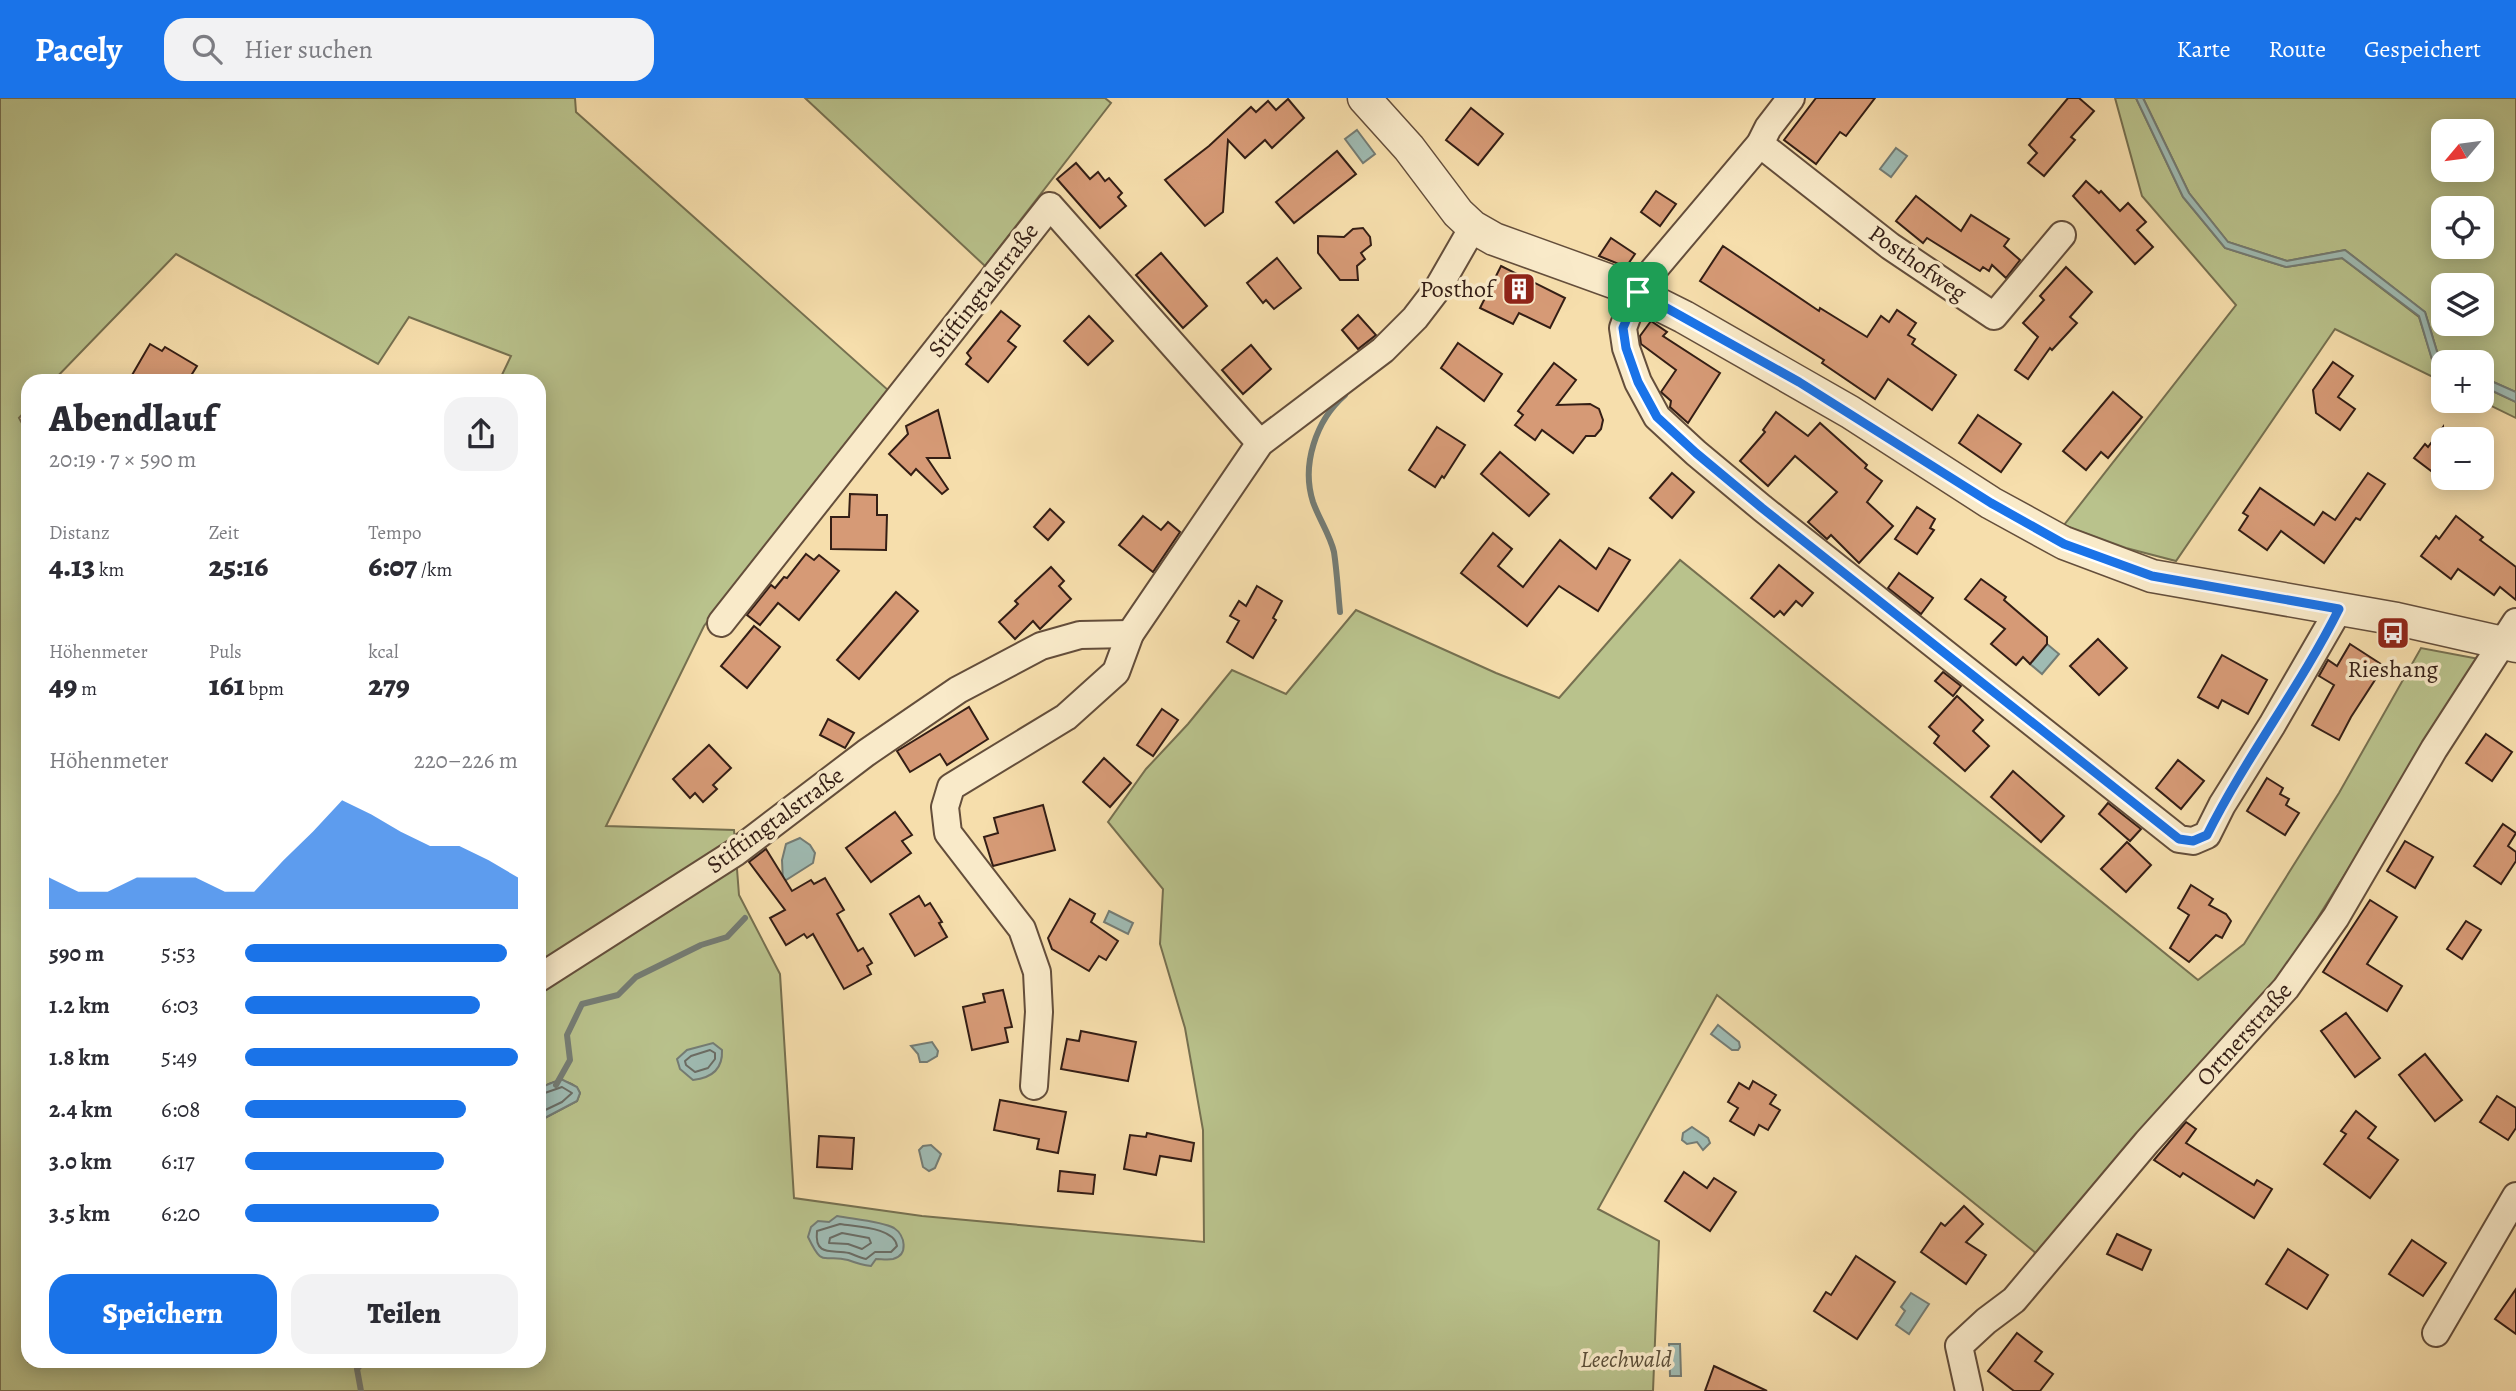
<!DOCTYPE html>
<html lang="de">
<meta charset="utf-8">
<style>
body{margin:0;font-family:Alegreya,serif;background:#f2f2f3;color:#2b2b33;height:100vh;display:flex;flex-direction:column;font-size:26px;white-space:nowrap}
*{box-sizing:border-box;margin:0}
p{font-size:23px;color:#7c7c81}
.icon{flex:none;width:38px;height:38px;fill:none;stroke:currentColor;stroke-width:2;stroke-linecap:round;stroke-linejoin:round}
.map{position:relative;flex:1;overflow:hidden}
.details{position:absolute;left:21px;top:276px;width:525px;height:994px;display:flex;flex-direction:column;background:#fff;border-radius:21px;box-shadow:0 4px 18px #0003}
.details>*{flex:none}
.needle{width:46px;rotate:241deg}
.buttons{position:absolute;left:2431px;top:21px;display:grid;gap:14px}
.buttons a{display:grid;place-items:center;width:63px;height:63px;border-radius:14px;background:#fff;box-shadow:0 4px 18px #0003;font-size:35px}
.pin{position:absolute;display:grid;place-items:center;width:60px;height:60px;color:#fff;margin:-30px;border-radius:14px;box-shadow:0 4px 10px #0006}
.round{display:grid;place-items:center;flex:none;width:74px;height:74px;border-radius:21px;background:#f2f2f3}
.overview{display:flex;align-items:center;justify-content:space-between;height:119px;padding:0 28px}
h1{font-size:38px;font-weight:800;line-height:52px}
.metrics{display:grid;grid-template-columns:repeat(3,1fr);gap:10px;height:119px;padding:7px 28px}
.metrics div{display:grid;align-content:center}
.metrics b{font-size:30px;font-weight:800}
.metrics small{font-size:19px;font-weight:400}
.metrics p{font-size:19px}
.chart{height:196px;padding:14px 28px}
.chart p{display:flex;justify-content:space-between}
.chart svg{width:100%;height:126px;margin-top:7px;fill:#1a73e8;opacity:.7}
.button{display:flex;gap:14px;margin-top:auto;padding:14px 28px}
.button a{flex:1;height:80px;border-radius:21px;background:#1a73e8;color:#fff;font-size:28px;font-weight:800;line-height:80px;text-align:center}
.button a+a{background:#f2f2f3;color:#2b2b33}
ul{padding:0 28px;list-style:none;font-size:23px}
li{display:grid;grid-template-columns:112px 84px 1fr;align-items:center;height:52px}
li i{height:18px;border-radius:9px;background:#1a73e8}
header{display:flex;align-items:center;gap:42px;box-sizing:border-box;height:98px;padding:0 35px;background:#1a73e8;color:#fff}
header strong{font-size:33px}
nav{display:flex;gap:38px;margin-inline-start:auto;font-size:24px}
.search{width:490px;height:63px;background:#f2f2f3;display:flex;align-items:center;gap:18px;box-sizing:border-box;padding:0 24px;border-radius:21px;color:#7c7c81;font-size:26px}
.map>svg:first-child{display:block}
.green{fill:#b9c28c;stroke:#767050;stroke-width:2;fill-rule:evenodd}
.water{fill:#9fbbb3;stroke:#747c74;stroke-width:2}
.lines{fill:none;stroke-linecap:round;stroke-linejoin:round}
.shore{stroke:#6a6c64;stroke-width:2}
.stream{stroke:#747c74;stroke-width:6}
.building{fill:#d69a76;stroke:#341e15;stroke-width:2}
.minor-casing{stroke:#644e3b;stroke-width:30}
.tertiary-casing{stroke:#644e3b;stroke-width:35}
.minor{stroke:#f9eac9;stroke-width:26}
.tertiary{stroke:#f9eac9;stroke-width:32}
.route-casing{stroke:#fff;stroke-width:14}
.route{stroke:#1a73e8;stroke-width:9}
.labels{text-anchor:middle;stroke-width:7;stroke-linejoin:round;paint-order:stroke}
.street-label{font-size:24px;fill:#341e15;stroke:#f9eac9}
.poi-label{font-size:24px;fill:#341e15;stroke:#f9eac9;text-anchor:end}
.park-label{font-size:24px;font-style:italic;fill:#5c4f39;stroke:#f9eac9}
</style>
<header>
<strong>Pacely</strong>
<div class="search"><svg class="icon" aria-label="search" viewBox="0 0 24 24"><circle cx="10" cy="10" r="6"/><path d="M15 15l6 6"/></svg>Hier suchen</div>
<nav><a>Karte</a><a>Route</a><a>Gespeichert</a></nav>
</header>
<div class="map">
<svg width="2516" height="1293" viewBox="0 0 2516 1293">
<rect width="100%" height="100%" fill="#f6deac"/>
<filter id="stains"><feTurbulence type="fractalNoise" baseFrequency=".00286" numOctaves="4"/><feColorMatrix values="0 0 0 0 .2 0 0 0 0 .09 0 0 0 0 .02 0 0 0 .5 -.17"/></filter>
<radialGradient id="worn" r=".72"><stop offset=".6" stop-color="#630" stop-opacity="0"/><stop offset="1" stop-color="#630" stop-opacity=".3"/></radialGradient>
<g class="green">
<path d="M0 0H575L576 14 888 292 704 528 606 728 734 732 739 797 780 876 794 1100 922 1118 1204 1144 1203 1032 1185 930 1160 846 1163 791 1108 724 1146 671 1188 626 1232 572 1286 596 1356 512 1496 575 1559 600 1680 462 2198 882 2244 846 2339 695 2421 550 2479 561 2289 866 2037 1156 1717 897 1598 1111 1659 1143 1653 1293H0ZM176 156 378 266 409 219 511 258 499 283 539 284V993C550 981 572 979 580 995L577 1003 539 1023V1264H28V336L19 320 28 310V284L53 283Z"/>
<path d="M805 0H1105L1111 5 985 168Z"/>
<path d="M2115 0H2136L2183 99 2225 150 2286 169 2342 160 2419 219 2433 264 2443 269V284L2335 231 2176 463 2126 450 2064 427 2236 207 2142 98Z"/>
<path d="M2143 0H2516V294L2482 279V264H2449L2439 260 2425 214 2345 152 2287 163 2228 144 2189 95ZM2443 33H2482V72H2443ZM2443 110H2482V149H2443ZM2443 187H2482V226H2443Z"/>
<path d="M2482 288 2516 304V320L2481 303Z"/>
</g>
<g class="water">
<path d="M2136 0H2143L2189 95 2228 144 2287 163 2345 152 2425 214 2439 260 2449 264H2443V269L2433 265 2419 218 2342 160 2286 169 2225 150 2183 99Z"/>
<path d="M1357 32 1375 56 1363 65 1345 41Z"/>
<path d="M1896 50 1907 58 1891 79 1880 71Z"/>
<path d="M2482 279 2516 294V304L2482 288Z"/>
<path d="M2047 546 2059 556 2042 576 2030 566Z"/>
<path d="M800 740 810 747 815 755 813 765 783 784 782 762 786 746Z"/>
<path d="M1109 813 1133 825 1128 836 1104 824Z"/>
<path d="M1718 927 1739 944 1740 949 1738 952H1732L1711 936Z"/>
<path d="M932 944 938 953 937 958 927 964H920L918 956 911 948Z"/>
<path d="M713 945 722 952C723 972 711 980 693 982L680 971 677 961 687 952Z"/>
<path d="M561 981 577 989 580 995 577 1003 539 1023V993L544 988Z"/>
<path d="M1692 1029 1708 1040 1710 1045 1703 1052 1697 1044 1687 1046 1682 1042 1683 1035Z"/>
<path d="M931 1047 941 1056 935 1070 929 1073 923 1069 919 1052 923 1048Z"/>
<path d="M837 1118C852 1121 881 1123 894 1130 905 1137 909 1157 893 1161 888 1162 881 1161 876 1161L871 1168C862 1167 856 1165 848 1162 822 1155 824 1172 808 1139L811 1129 818 1123 829 1124Z"/>
<path d="M1911 1195 1929 1206 1909 1236 1896 1227 1905 1213 1901 1209Z"/>
<path d="M1669 1246H1680L1681 1278H1670Z"/>
</g>
<g class="lines">
<g class="shore">
<path d="M710 952 715 955V961L708 970 695 974 686 967 685 963 691 958Z"/>
<path d="M539 997 562 989 572 995 562 1004 539 1015"/>
<path d="M840 1126C856 1129 894 1129 897 1148L891 1154H875L866 1161C860 1160 855 1157 849 1155 834 1151 814 1160 817 1133Z"/>
<path d="M842 1135 869 1140 871 1145 862 1151 848 1146 829 1145 830 1140Z"/>
</g>
<g class="stream">
<path d="M1340 514C1338 494 1337 474 1334 454 1330 437 1319 421 1313 404 1301 367 1316 322 1345 297"/>
<path d="M556 987 570 962 567 937 582 906 618 897 636 879 701 847 727 839 745 820"/>
<path d="M361 1293 357 1271 363 1264"/>
</g>
</g>
<g class="building">
<path d="M1816 0H1875L1846 38 1840 34 1816 66 1784 42Z"/>
<path d="M2068 0H2079L2094 13 2071 39 2075 42 2044 78 2028 65 2037 55 2029 47Z"/>
<path d="M1288 1 1304 20 1272 50 1265 42 1245 60 1228 42 1223 114 1205 128 1165 82 1209 48 1251 9 1256 14 1268 3 1276 12Z"/>
<path d="M1471 10 1503 36 1478 67 1446 42Z"/>
<path d="M1337 53 1356 76 1294 125 1276 104Z"/>
<path d="M1076 65 1090 81 1098 74 1105 83 1109 80 1122 95 1118 99 1126 108 1100 130 1057 81Z"/>
<path d="M2086 83 2099 95 2101 93 2120 113 2128 105 2146 124 2137 132 2153 149 2135 166 2073 98Z"/>
<path d="M1656 93 1676 106 1660 128 1641 114Z"/>
<path d="M1916 98 1961 133 1971 117 2009 141 2004 148 2020 162 2006 180 1992 167 1989 173 1983 169 1980 173 1927 140 1923 145 1896 123Z"/>
<path d="M1363 130 1370 139 1371 147 1361 155 1365 161 1357 168 1358 182H1340L1318 155V138L1344 139 1353 131Z"/>
<path d="M1611 140 1635 156 1626 169 1599 158Z"/>
<path d="M1723 148 1819 213 1820 210 1867 239 1881 218 1889 224 1897 212 1916 225 1908 237 1915 241 1912 246 1956 277 1932 312 1888 281 1875 301 1822 265 1824 262 1700 183Z"/>
<path d="M1161 155 1207 208 1183 230 1136 177Z"/>
<path d="M1277 160 1301 190 1274 211 1266 202 1263 205 1247 185Z"/>
<path d="M1501 168 1565 200 1550 230 1519 215 1513 226 1480 210Z"/>
<path d="M2066 169 2092 194 2070 219 2077 225 2052 252 2050 250 2028 281 2015 272 2038 239 2023 225 2044 202 2040 198Z"/>
<path d="M1001 213 1020 228 1008 243 1016 249 988 284 966 266 971 260 967 255Z"/>
<path d="M1358 217 1376 237 1358 251 1342 232Z"/>
<path d="M1089 218 1113 243 1088 267 1064 243Z"/>
<path d="M1651 223 1667 234 1663 238 1720 275 1688 325 1670 309 1671 303 1661 294 1676 272 1641 246 1640 238Z"/>
<path d="M1458 245 1502 276 1484 303 1441 270Z"/>
<path d="M150 246 162 253 165 249 197 268 187 284H128Z"/>
<path d="M1251 247 1271 271 1243 296 1222 272Z"/>
<path d="M2333 264 2353 278 2338 299 2355 311 2340 332 2316 315 2313 292Z"/>
<path d="M1554 265 1576 282 1557 307 1590 306 1599 311 1603 322 1601 331 1595 338H1586L1573 355 1542 332 1535 342 1515 327 1523 317 1518 313Z"/>
<path d="M2113 294 2142 319 2108 360 2101 354 2086 372 2063 353Z"/>
<path d="M938 312 950 360H927L948 391 942 396 916 371 911 377 889 356 908 336 906 328Z"/>
<path d="M1776 314 1808 338 1820 325 1867 367 1865 370 1882 383 1867 404 1893 428 1859 465 1831 437 1827 441 1808 424 1837 394 1795 358 1768 388 1740 363 1765 334 1763 332Z"/>
<path d="M1978 317 2021 346 2001 374 1959 345Z"/>
<path d="M1437 329 1465 347 1444 380 1442 378 1435 389 1409 372Z"/>
<path d="M2443 329V382L2414 360 2425 346 2428 349Z"/>
<path d="M1500 354 1549 396 1529 418 1481 376Z"/>
<path d="M1672 375 1694 394 1672 420 1650 400Z"/>
<path d="M2368 375 2385 386 2360 422 2356 420 2324 465 2281 433 2267 452 2239 432 2248 418 2243 415 2260 390 2314 427 2323 414 2335 422Z"/>
<path d="M850 396 877 397V417H887L886 452 831 451V419H849Z"/>
<path d="M1917 409 1935 421 1930 430 1934 432 1917 456 1895 441Z"/>
<path d="M1050 411 1064 424 1048 442 1034 429Z"/>
<path d="M1143 418 1161 432 1168 424 1180 434 1153 474 1119 447Z"/>
<path d="M2456 418 2483 439 2480 442 2516 469V502L2500 489 2494 497 2458 471 2451 481 2421 458 2436 438 2439 441Z"/>
<path d="M1493 435 1512 451 1498 468 1523 489 1560 442 1596 471 1609 450 1630 462 1598 513 1559 488 1527 528 1461 475Z"/>
<path d="M806 456 814 462 819 457 839 473 799 522 778 505 760 527 747 517 771 487 775 490 784 479 787 480Z"/>
<path d="M1779 467 1813 495 1802 508 1796 503 1784 517 1780 513 1774 519 1751 500Z"/>
<path d="M1051 469 1064 483 1059 488 1071 501 1040 531 1033 523 1015 541 999 524 1018 506 1015 503Z"/>
<path d="M1899 475 1933 500 1921 516 1888 490Z"/>
<path d="M1981 481 2006 499 2004 502 2047 539V546L2030 566 2023 559 2016 567 1991 546 2005 531 1965 501Z"/>
<path d="M1257 488 1282 503 1273 520 1276 522 1253 560 1227 544 1239 523 1230 518 1239 503 1246 508Z"/>
<path d="M896 494 918 513 859 581 837 562Z"/>
<path d="M754 528 780 549 747 590 721 568Z"/>
<path d="M2098 541 2127 570 2099 597 2070 568Z"/>
<path d="M2350 546 2384 568 2351 619 2339 642 2312 627 2334 587 2319 578 2328 562 2337 568Z"/>
<path d="M2222 557 2267 582 2248 616 2222 602 2218 610 2198 599Z"/>
<path d="M1943 574 1961 588 1953 598 1935 583Z"/>
<path d="M1957 598 1983 622 1973 633 1989 648 1965 673 1934 645 1939 638 1929 629Z"/>
<path d="M969 609 988 641 947 667 940 656 910 674 897 653Z"/>
<path d="M1162 611 1178 622 1153 658 1137 647Z"/>
<path d="M828 621 854 635 845 650 820 637Z"/>
<path d="M2486 636 2512 654 2492 683 2466 665Z"/>
<path d="M709 647 731 670 713 687 717 691 703 704 695 695 690 700 673 681Z"/>
<path d="M1104 660 1131 685 1110 709 1083 684Z"/>
<path d="M2178 662 2204 683 2181 711 2156 690Z"/>
<path d="M2013 673 2064 718 2041 744 1991 699Z"/>
<path d="M2267 680 2283 690 2280 696 2289 701 2286 707 2299 715 2285 737 2247 713Z"/>
<path d="M2108 705 2141 731 2130 743 2099 716Z"/>
<path d="M1043 707 1055 752 993 768 984 739 998 735 994 720Z"/>
<path d="M895 714 912 737 902 743 911 755 871 784 846 750Z"/>
<path d="M2503 726 2516 735 2508 748 2516 754V763L2501 786 2474 768Z"/>
<path d="M2405 743 2433 759 2415 790 2387 773Z"/>
<path d="M2127 744 2151 767 2126 794 2101 771Z"/>
<path d="M766 751 792 793 811 782 814 786 825 780 844 812 837 816 858 853 863 850 872 865 867 868 871 876 844 891 813 836 807 840 804 836 786 847 770 820 785 812 749 764Z"/>
<path d="M2191 787 2213 801 2209 807 2226 816 2231 823 2222 840 2216 837 2189 864 2170 850 2189 817 2178 810Z"/>
<path d="M919 798 925 808 930 805 942 824 939 825 947 839 915 858 890 816Z"/>
<path d="M1070 801 1095 816 1091 824 1118 843 1106 862 1099 858 1089 873 1052 851 1048 840Z"/>
<path d="M2370 802 2397 819 2367 866 2402 888 2387 913 2323 874Z"/>
<path d="M2466 823 2481 832 2462 861 2447 851Z"/>
<path d="M1003 892 1012 929 1005 930 1008 944 972 952 963 909 985 904 983 896Z"/>
<path d="M2346 915 2380 960 2355 979 2321 933Z"/>
<path d="M1081 933 1136 944 1128 983 1061 971 1067 941 1079 943Z"/>
<path d="M2425 956 2462 1002 2435 1023 2399 977Z"/>
<path d="M1753 983 1776 997 1770 1006 1780 1012 1768 1032 1759 1027 1754 1037 1730 1023 1738 1010 1728 1004 1739 985 1749 991Z"/>
<path d="M2497 998 2516 1010V1030L2508 1042 2480 1024Z"/>
<path d="M1000 1002 1066 1014 1058 1055 1037 1051 1039 1041 994 1032Z"/>
<path d="M2356 1013 2376 1029 2368 1040 2398 1062 2370 1100 2324 1066 2346 1036 2341 1033Z"/>
<path d="M2186 1024 2196 1031 2186 1045 2254 1087 2257 1082 2272 1091 2254 1120 2183 1075 2180 1079 2154 1062Z"/>
<path d="M1147 1035 1194 1045 1191 1063 1160 1058 1156 1077 1124 1071 1130 1037 1146 1039Z"/>
<path d="M819 1038 854 1040 852 1071 817 1069Z"/>
<path d="M1060 1073 1095 1077 1093 1096 1058 1093Z"/>
<path d="M1684 1074 1707 1090 1714 1080 1736 1094 1710 1133 1665 1103Z"/>
<path d="M1964 1108 1983 1126 1966 1144 1986 1157 1966 1186 1921 1154 1941 1125 1945 1128Z"/>
<path d="M2117 1136 2151 1152 2142 1172 2107 1156Z"/>
<path d="M2412 1142 2446 1165 2423 1198 2389 1176Z"/>
<path d="M2288 1151 2328 1177 2307 1211 2266 1186Z"/>
<path d="M1856 1158 1895 1184 1857 1241 1814 1213 1826 1194 1831 1197Z"/>
<path d="M2516 1191V1236L2495 1221Z"/>
<path d="M2017 1235 2042 1254 2035 1263 2053 1276 2040 1293H2014L1988 1273Z"/>
<path d="M1714 1268 1767 1293H1705Z"/>
</g>
<g class="lines">
<defs>
<g id="minor">
<path d="M1791 0 1768 30 1760 46 1651 175 1631 208 1623 230 1626 250 1638 284 1657 319 1696 355 1762 410 2179 741 2193 743 2207 737 2222 707 2272 627 2339 511"/>
<path d="M1760 46 1890 148 1994 218 2062 137"/>
<path d="M721 525 1050 108 1260 345"/>
<path d="M539 880 736 754 866 655 958 592 1041 548 1080 537 1130 536"/>
<path d="M1034 988 1039 914 1037 874 1022 831 948 735 945 709 951 689 1066 619 1116 574 1130 536 1260 345 1383 252 1415 220 1438 190 1473 129"/>
<path d="M2436 1235 2516 1098"/>
<path d="M1969 1293 1959 1248 1986 1223 2014 1202 2147 1044 2286 890 2336 819 2434 651 2516 524"/>
</g>
<path id="tertiary" d="M1364 0 1409 50 1458 115 1473 129 1494 141 1616 185 1684 219 1850 314 1991 405 2064 445 2152 478 2397 521 2516 548"/>
</defs>
<use href="#minor" class="minor-casing"/>
<use href="#tertiary" class="tertiary-casing"/>
<use href="#minor" class="minor"/>
<use href="#tertiary" class="tertiary"/>
</g>
<g class="lines">
<defs>
<path id="route" d="M1638 194 1799 284 1991 405 2064 446 2152 478 2339 511C2300 589 2246 659 2207 737L2193 743 2179 741 1762 410 1696 355 1657 319 1638 284 1626 250 1623 230Z"/>
</defs>
<use href="#route" class="route-casing"/>
<use href="#route" class="route"/>
</g>
<defs>
<symbol id="building-square" viewBox="-11 -11 22 22"><rect x="-9" y="-9" width="18" height="18" rx="4" fill="#8f2418" stroke="#f9eac9"/><path d="M-4-6H4V6H1V3H-1V6H-4ZM-2.5-4.3h1.7v1.8h-1.7ZM.8-4.3h1.7v1.8H.8ZM-2.5-1h1.7V.8h-1.7ZM.8-1h1.7V.8H.8Z" fill="#fff"/></symbol>
<symbol id="bus-square" viewBox="-11 -11 22 22"><rect x="-9" y="-9" width="18" height="18" rx="4" fill="#8f2418" stroke="#f9eac9"/><path d="M-5-6H5V4H4V6H2V4H-2V6H-4V4H-5ZM-3.5-4V0h7V-4ZM-3.5 1.2v1.5H-2V1.2ZM2 1.2v1.5H3.5V1.2Z" fill="#fff"/></symbol>
</defs>
<g fill-rule="evenodd">
<use href="#building-square" x="1500" y="172" width="38" height="38"/>
<use href="#bus-square" x="2374" y="516" width="38" height="38"/>
</g>
<g class="labels">
<g class="street-label">
<text transform="translate(1918 165) rotate(35)" y="8">Posthofweg</text>
<text transform="translate(983 192) rotate(-52)" y="8">Stiftingtalstraße</text>
<text transform="translate(775 722) rotate(-36)" y="8">Stiftingtalstraße</text>
<text transform="translate(2244 936) rotate(-48)" y="8">Ortnerstraße</text>
</g>
<g class="poi-label">
<text x="1494" y="199">Posthof</text>
<text x="2393" y="579" text-anchor="middle">Rieshang</text>
</g>
<g class="park-label">
<text x="1626" y="1269">Leechwald</text>
</g>
</g>
<rect width="100%" height="100%" filter="url(#stains)"/>
<rect width="100%" height="100%" fill="url(#worn)"/>
</svg>
<div class="buttons">
<a><svg class="needle" viewBox="-14 -14 28 28"><path d="M0-13l5 13h-10z" fill="#e53935"/><path d="M0 13l5-13h-10z" fill="#7c7c81"/></svg></a>
<a><svg class="icon" aria-label="locate" viewBox="0 0 24 24"><circle cx="12" cy="12" r="6"/><path d="M12 2v4M12 18v4M2 12h4M18 12h4"/></svg></a>
<a><svg class="icon" aria-label="layers" viewBox="0 0 24 24"><path d="M12 4l9 5-9 5-9-5zM3 14l9 5 9-5"/></svg></a>
<a>+</a>
<a>−</a>
</div>
<div class="pin" style="left:1638px;top:194px;background:#1e9e55"><svg class="icon" aria-label="arrive" viewBox="0 0 24 24"><path d="M6 21V4h12l-3 4 3 4H6"/></svg></div>
<section class="details">
<div class="overview"><div><h1>Abendlauf</h1><p>20:19 · 7 × 590 m</p></div><a class="round"><svg class="icon" aria-label="share" viewBox="0 0 24 24"><path d="M12 15V3M7 8l5-5 5 5M5 13v7h14v-7"/></svg></a></div>
<div class="metrics">
<div><p>Distanz</p><b>4.13<small> km</small></b></div>
<div><p>Zeit</p><b>25:16</b></div>
<div><p>Tempo</p><b>6:07<small> /km</small></b></div>
</div>
<div class="metrics">
<div><p>Höhenmeter</p><b>49<small> m</small></b></div>
<div><p>Puls</p><b>161<small> bpm</small></b></div>
<div><p>kcal</p><b>279</b></div>
</div>
<div class="chart"><p><span>Höhenmeter</span>220–226 m</p>
<svg viewBox="0 0 160 44" preserveAspectRatio="none"><path d="M0 44V33L10 38L20 38L30 33L40 33L50 33L60 38L70 38L80 27L90 17L100 6L110 11L120 17L130 22L140 22L150 27L160 33V44z"/></svg>
</div>
<ul>
<li><b>590 m</b>5:53<i style="width:96%"></i></li>
<li><b>1.2 km</b>6:03<i style="width:86%"></i></li>
<li><b>1.8 km</b>5:49<i style="width:100%"></i></li>
<li><b>2.4 km</b>6:08<i style="width:81%"></i></li>
<li><b>3.0 km</b>6:17<i style="width:73%"></i></li>
<li><b>3.5 km</b>6:20<i style="width:71%"></i></li>
</ul>
<div class="button"><a>Speichern</a><a>Teilen</a></div>
</section>
</div>
